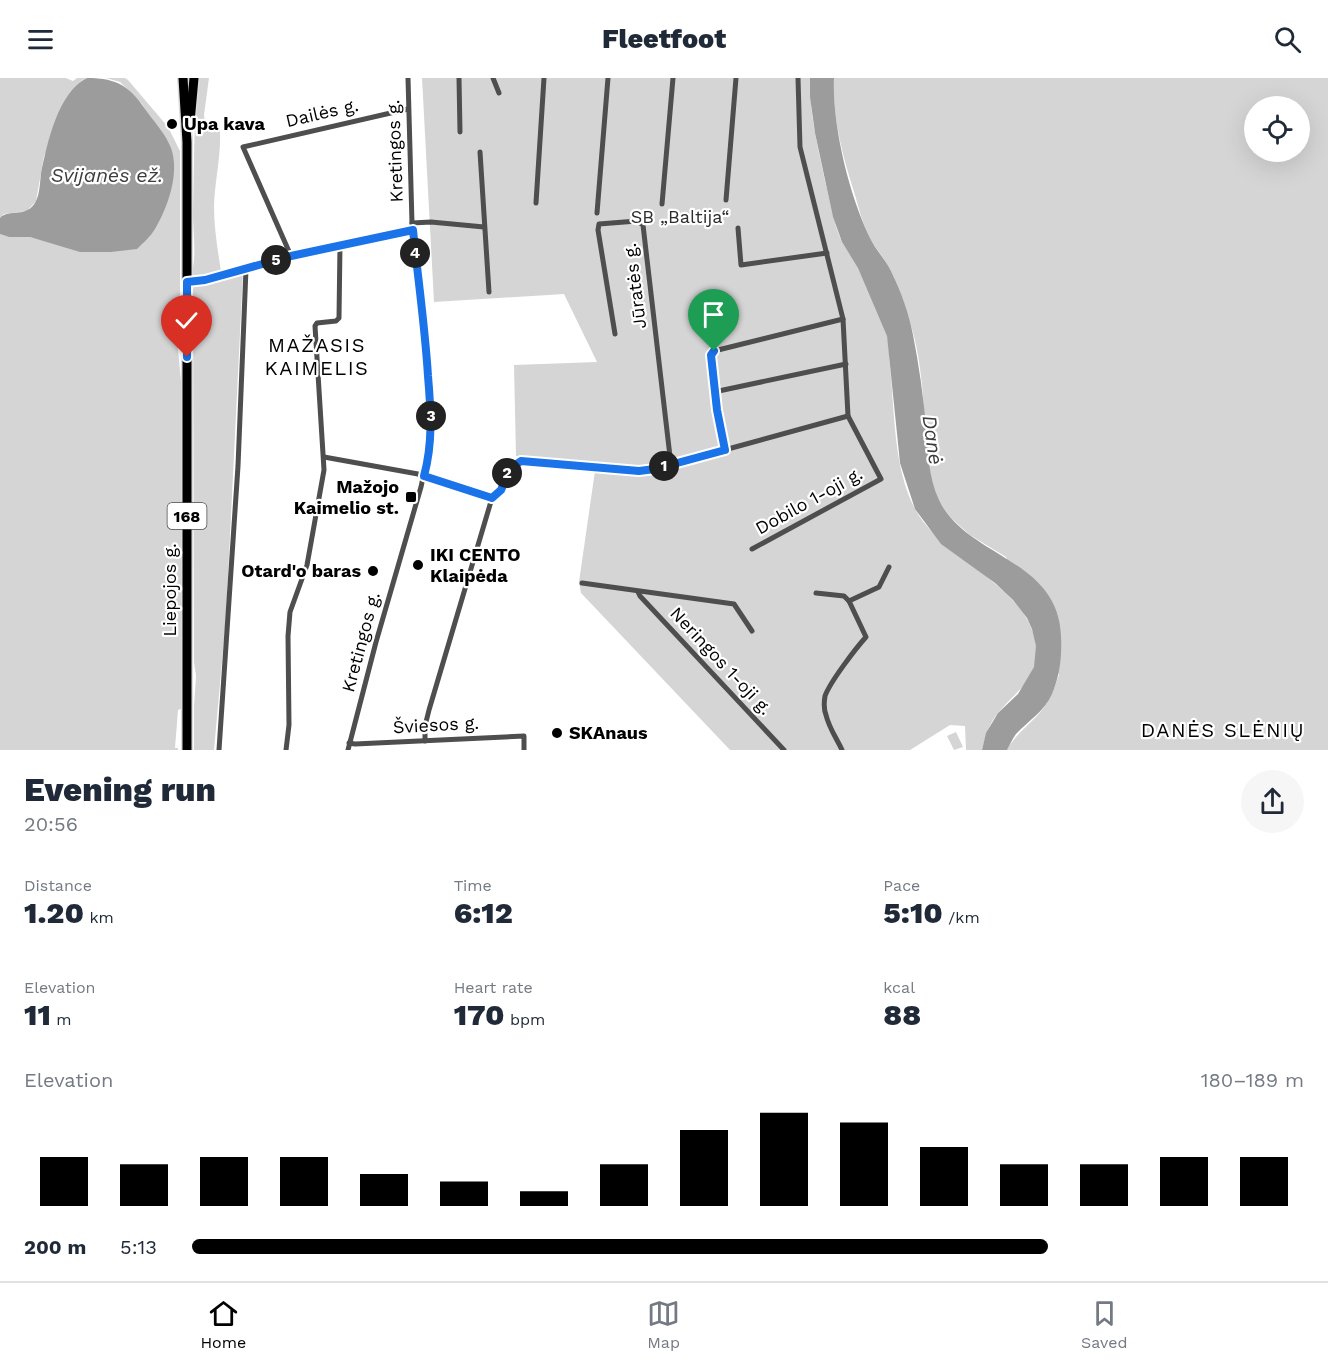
<!DOCTYPE html>
<meta charset="utf-8">
<style>
body{margin:0;font-family:"Work Sans",sans-serif;background:#f6f6f7;color:#1f2937;height:100vh;display:flex;flex-direction:column;font-size:22px;white-space:nowrap}
*{box-sizing:border-box;margin:0}
p{font-size:20px;color:#747a83}
.icon{flex:none;width:33px;height:33px;fill:none;stroke:currentColor;stroke-width:2;stroke-linecap:round;stroke-linejoin:round}
.map{position:relative;height:672px;overflow:hidden}
.drawer{display:flex;flex-direction:column;background:#fff;flex:1}
.drawer>*{flex:none}
.buttons{position:absolute;left:1244px;top:18px;display:grid;gap:12px}
.buttons a{display:grid;place-items:center;width:66px;height:66px;border-radius:50%;background:#fff;box-shadow:0 6px 24px #0002;font-size:30px}
.pin{position:absolute;display:grid;place-items:center;width:51px;height:51px;color:#fff;margin:-62px -26px;border-radius:50% 50% 50% 0;rotate:-45deg;box-shadow:0 0 6px #0007}
.pin .icon{rotate:45deg}
.km{position:absolute;width:30px;height:30px;margin:-15px;border-radius:50%;background:#222;color:#fff;font-size:16px;line-height:30px;text-align:center}
.round{display:grid;place-items:center;flex:none;width:63px;height:63px;border-radius:32px;background:#f6f6f7}
.summary{display:flex;align-items:center;justify-content:space-between;height:102px;padding:0 24px}
h1{font-size:33px;font-weight:800;line-height:45px}
.metrics{display:grid;grid-template-columns:repeat(3,1fr);gap:9px;height:102px;padding:6px 24px}
.metrics div{display:grid;align-content:center}
.metrics b{font-size:30px;font-weight:800}
.metrics small{font-size:16px;font-weight:400}
.metrics p{font-size:16px}
.chart{height:168px;padding:12px 24px}
.chart p{display:flex;justify-content:space-between}
.chart svg{width:100%;height:108px;margin-top:6px;stroke:#000;stroke-width:6}
ul{padding:0 24px;list-style:none;font-size:20px}
li{display:grid;grid-template-columns:96px 72px 1fr;align-items:center;height:45px}
li i{height:15px;border-radius:8px;background:#000}
header{display:flex;justify-content:space-between;align-items:center;height:78px;padding:0 24px;background:#fff;font-size:27px;font-weight:800}
.tabs{display:flex;justify-content:space-around;align-items:center;height:84px;border-top:2px solid #e0e1e3;background:#fff;font-size:16px;color:#747a83}
.tabs a{display:grid;justify-items:center;gap:3px}
.tabs .active{color:#000}
.map>svg:first-child{display:block}
.green{fill:#d5d5d5;fill-rule:evenodd}
.water{fill:#9c9c9c}
.lines{fill:none;stroke-linecap:round;stroke-linejoin:round}
.primary-casing{stroke:#dbdbdb;stroke-width:12}
.street{stroke:#4e4e4e;stroke-width:5}
.primary{stroke:#000;stroke-width:9}
.route-casing{stroke:#fff;stroke-width:12}
.route{stroke:#1a73e8;stroke-width:8}
.poi-dot{fill:#000;stroke:#fff;stroke-width:2}
.labels{text-anchor:middle;stroke-width:4.5;stroke-linejoin:round;paint-order:stroke}
.shield{fill:#fff;stroke:#4c4c4c;stroke-width:1.5}
.shield-label{font-size:16px;font-weight:bold;fill:#000}
.street-label{font-size:18px;fill:#000;stroke:#fff}
.poi-label{font-size:18px;font-weight:bold;fill:#000;stroke:#fff;text-anchor:start}
.park-label{font-size:18px;fill:#2c2c2c;stroke:#fff}
.water-label{font-size:20px;font-style:italic;fill:#3d3d3d;stroke:#fff}
.neighbourhood-label{font-size:20px;letter-spacing:1.5px;fill:#000;stroke:#fff}
</style>
<header><svg class="icon" aria-label="menu" viewBox="0 0 24 24"><path d="M4 6h16M4 12h16M4 18h16"/></svg>Fleetfoot<svg class="icon" aria-label="search" viewBox="0 0 24 24"><circle cx="10" cy="10" r="6"/><path d="M15 15l6 6"/></svg></header>
<div class="map">
<svg width="1328" height="672" viewBox="0 0 1328 672">
<rect width="100%" height="100%" fill="#fff"/>
<g class="green">
<path d="M0 0H66L73 3 77 0H87L81 3 44 78 36 123 27 133 4 136 0 140Z"/>
<path d="M106 0H125L128 2 168 49 180 73V247L177 262 181 303V631L178 632 175 670H178V672H0V156L9 159H30L53 165 171 70 142 26 120 4Z"/>
<path d="M197 0H209L204 37 205 44 219 43C223 71 215 99 214 128 214 151 218 175 222 199L243 194 226 539 214 672H194V628L196 598 194 584 193 190C196 171 193 154 193 135 194 90 194 45 197 0Z"/>
<path d="M422 0H810C809 35 818 69 825 103 830 123 833 145 842 164 847 173 854 181 859 191 867 208 882 240 887 257 889 267 889 279 890 289 895 335 893 389 915 431 942 482 1028 507 1036 567 1040 602 1016 612 998 635 989 646 985 659 982 672H966L965 648 950 647 910 672H730L581 515 579 504 596 386 516 378 514 287 597 284 564 216 434 224Z"/>
<path d="M834 0H1328V672H1007C1017 654 1030 647 1042 632 1051 621 1054 610 1059 597L1006 479 970 457 951 440 940 425 933 410C922 358 927 303 912 251 906 231 900 210 890 191 884 180 876 171 870 160 863 147 859 131 855 117 843 79 832 40 834 0ZM1254 28H1299V74H1254Z"/>
<path d="M956 654 963 669 954 672 947 658Z"/>
</g>
<g class="water">
<path d="M87 0C119 0 130 9 148 35 156 46 166 57 171 70 180 95 168 129 155 151 151 158 143 165 137 171L111 174H80L30 159H9L0 156V140C9 130 27 141 36 123 40 115 40 103 41 95 47 66 58 14 87 0Z"/>
<path d="M810 0H834C832 47 849 116 869 158 875 171 885 181 891 193 901 213 909 236 913 257 919 287 923 317 926 347 928 372 928 399 939 422 967 480 1058 480 1061 558 1062 578 1060 597 1052 616 1045 633 1028 643 1016 656 1012 661 1010 667 1007 672H982L986 655 998 635 1018 616 1034 589 1036 568 1032 551 1027 540 1013 522 995 505 941 466 915 431 900 385 887 258 858 190 842 164 833 139 815 55 810 19Z"/>
</g>
<g class="lines">
<defs>
<g id="primary">
<path d="M183 0 187 64V672"/>
<path d="M190 44 194 0"/>
</g>
</defs>
<use href="#primary" class="primary-casing"/>
<g class="street">
<path d="M459 0 460 54"/>
<path d="M493 0 499 15"/>
<path d="M480 74 489 214"/>
<path d="M726 122 736 0"/>
<path d="M536 125 544 0"/>
<path d="M662 126 673 0"/>
<path d="M597 135 608 0"/>
<path d="M412 145 431 144 484 149"/>
<path d="M738 150 741 187 827 175"/>
<path d="M291 178 243 69 408 31"/>
<path d="M187 204 205 202 291 178 413 152"/>
<path d="M615 256 598 152 599 146 637 143 643 147 671 387"/>
<path d="M714 314 846 286"/>
<path d="M725 372 717 332 712 277 714 273 843 241"/>
<path d="M324 379 418 396 492 420"/>
<path d="M752 471 881 401 848 338 843 241 800 69 798 0"/>
<path d="M582 505 734 526 752 553"/>
<path d="M638 514 640 518 784 672"/>
<path d="M816 515 844 518 849 523 879 509 889 489"/>
<path d="M425 663V648L429 632 492 420C513 401 499 382 537 384L617 392 639 393 655 391 848 338"/>
<path d="M349 665 355 666 524 658V672"/>
<path d="M219 672 238 388 246 191"/>
<path d="M286 672 289 647 288 558 290 534 307 487 324 392 315 248 317 245 336 243 339 240 340 167"/>
<path d="M348 672 376 564 421 409 430 368 431 330 426 271 412 145 408 0"/>
<path d="M842 672C837 661 829 650 826 637 824 632 824 624 825 618 830 604 856 570 866 559L849 523"/>
</g>
<use href="#primary" class="primary"/>
</g>
<g class="lines">
<defs>
<path id="route" d="M187 279V204L205 202 291 178 413 152C418 201 425 249 428 298 431 333 433 365 424 398L492 420 501 412 511 390 521 383 639 393 655 391 725 372 717 332 711 277 714 273"/>
</defs>
<use href="#route" class="route-casing"/>
<use href="#route" class="route"/>
</g>
<g class="poi-dot">
<circle cx="172" cy="46" r="6"/>
<rect x="405" y="413" width="12" height="12" rx="3"/>
<circle cx="418" cy="487" r="6"/>
<circle cx="373" cy="493" r="6"/>
<circle cx="557" cy="655" r="6"/>
</g>
<g class="labels">
<rect class="shield" x="167.5" y="425" width="39" height="26" rx="4.5"/>
<g class="shield-label">
<text x="187" y="444">168</text>
</g>
<g class="street-label">
<text transform="translate(322 35) rotate(-13)" y="6">Dailės g.</text>
<text transform="translate(395 73) rotate(-92)" y="6">Kretingos g.</text>
<text transform="translate(635 208) rotate(-97)" y="6">Jūratės g.</text>
<text transform="translate(809 423) rotate(-29)" y="6">Dobilo 1-oji g.</text>
<text transform="translate(170 512) rotate(-90)" y="6">Liepojos g.</text>
<text transform="translate(361 564) rotate(-75)" y="6">Kretingos g.</text>
<text transform="translate(721 583) rotate(47)" y="6">Neringos 1-oji g.</text>
<text transform="translate(436 647) rotate(-3)" y="6">Šviesos g.</text>
</g>
<g class="poi-label">
<text x="184" y="52">Upa kava</text>
<text x="399" y="415" text-anchor="end">Mažojo<tspan x="399" dy="21">Kaimelio st.</tspan></text>
<text x="430" y="483">IKI CENTO<tspan x="430" dy="21">Klaipėda</tspan></text>
<text x="361" y="499" text-anchor="end">Otard'o baras</text>
<text x="569" y="661">SKAnaus</text>
</g>
<g class="park-label">
<text x="680" y="145">SB „Baltija“</text>
</g>
<g class="water-label">
<text x="107" y="104">Svijanės ež.</text>
<text transform="translate(933 362) rotate(82)" y="7">Danė</text>
</g>
<g class="neighbourhood-label">
<text x="317" y="274">MAŽASIS<tspan x="317" dy="23">KAIMELIS</tspan></text>
<text x="1223" y="659">DANĖS SLĖNIŲ</text>
</g>
</g>
</svg>
<div class="buttons">
<a><svg class="icon" aria-label="locate" viewBox="0 0 24 24"><circle cx="12" cy="12" r="6"/><path d="M12 2v4M12 18v4M2 12h4M18 12h4"/></svg></a>
</div>
<div class="pin" style="left:714px;top:273px;background:#1e9e55"><svg class="icon" aria-label="arrive" viewBox="0 0 24 24"><path d="M6 21V4h12l-3 4 3 4H6"/></svg></div>
<div class="pin" style="left:187px;top:279px;background:#d93025"><svg class="icon" aria-label="check" viewBox="0 0 24 24"><path d="M5 12l5 5 9-10"/></svg></div>
<b class="km" style="left:664px;top:388px">1</b>
<b class="km" style="left:507px;top:395px">2</b>
<b class="km" style="left:431px;top:338px">3</b>
<b class="km" style="left:415px;top:175px">4</b>
<b class="km" style="left:276px;top:182px">5</b>
</div>
<section class="drawer">
<div class="summary"><div><h1>Evening run</h1><p>20:56</p></div><a class="round"><svg class="icon" aria-label="share" viewBox="0 0 24 24"><path d="M12 15V3M7 8l5-5 5 5M5 13v7h14v-7"/></svg></a></div>
<div class="metrics">
<div><p>Distance</p><b>1.20<small> km</small></b></div>
<div><p>Time</p><b>6:12</b></div>
<div><p>Pace</p><b>5:10<small> /km</small></b></div>
</div>
<div class="metrics">
<div><p>Elevation</p><b>11<small> m</small></b></div>
<div><p>Heart rate</p><b>170<small> bpm</small></b></div>
<div><p>kcal</p><b>88</b></div>
</div>
<div class="chart"><p><span>Elevation</span>180–189 m</p>
<svg viewBox="0 0 160 44" preserveAspectRatio="none"><path d="M5 44V24M15 44V27M25 44V24M35 44V24M45 44V31M55 44V34M65 44V38M75 44V27M85 44V13M95 44V6M105 44V10M115 44V20M125 44V27M135 44V27M145 44V24M155 44V24"/></svg>
</div>
<ul>
<li><b>200 m</b>5:13<i style="width:77%"></i></li>
</ul>
</section>
<nav class="tabs">
<a class="active"><svg class="icon" aria-label="home" viewBox="0 0 24 24"><path d="M3 11l9-7 9 7M6 9v11h12V9"/></svg>Home</a>
<a><svg class="icon" aria-label="map" viewBox="0 0 24 24"><path d="M3 6l6-2 6 2 6-2v14l-6 2-6-2-6 2zM9 4v14M15 6v14"/></svg>Map</a>
<a><svg class="icon" aria-label="saved" viewBox="0 0 24 24"><path d="M7 4h10v16l-5-4-5 4z"/></svg>Saved</a>
</nav>
